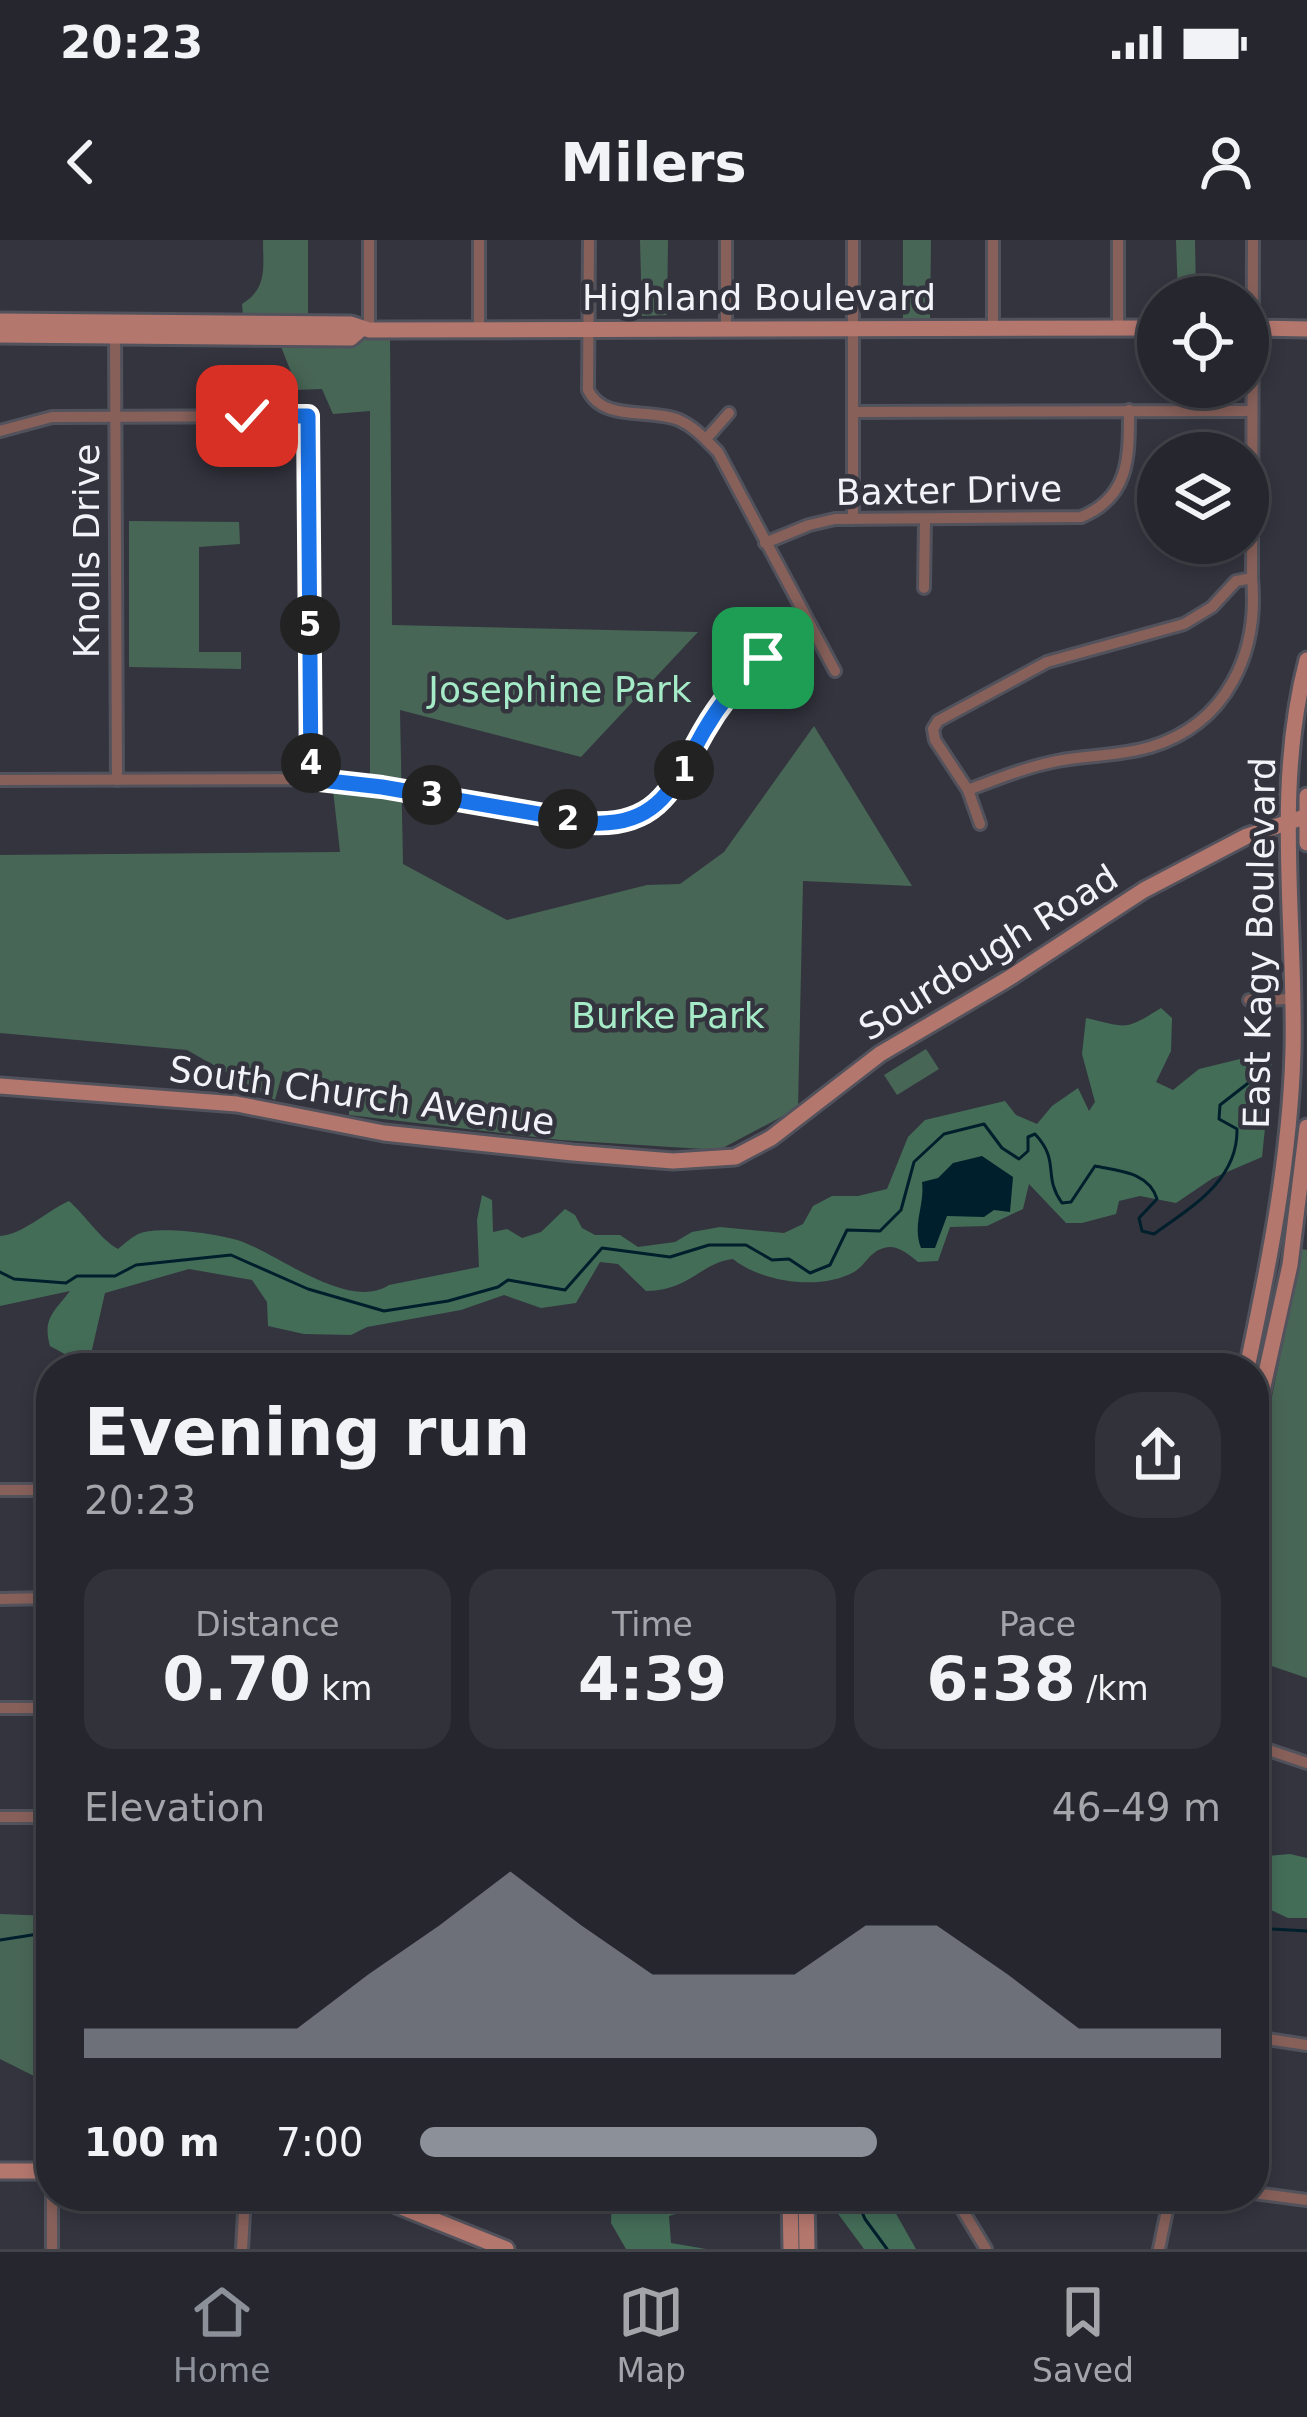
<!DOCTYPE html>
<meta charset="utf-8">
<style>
body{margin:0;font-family:"DejaVu Sans",sans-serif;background:#32333a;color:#f1f3f6;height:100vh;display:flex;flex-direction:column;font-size:45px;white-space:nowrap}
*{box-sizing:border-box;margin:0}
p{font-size:39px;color:#a4a5aa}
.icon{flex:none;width:66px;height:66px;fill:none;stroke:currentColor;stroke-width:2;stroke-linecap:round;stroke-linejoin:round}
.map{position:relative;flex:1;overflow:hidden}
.drawer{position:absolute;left:36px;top:1113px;width:1233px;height:858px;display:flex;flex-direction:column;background:#26272e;border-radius:48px;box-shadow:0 6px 18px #0003,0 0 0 3px #42444a}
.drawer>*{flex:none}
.tools{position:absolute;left:1137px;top:36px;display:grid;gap:24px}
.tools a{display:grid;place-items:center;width:132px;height:132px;border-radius:50%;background:#26272e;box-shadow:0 6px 18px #0003,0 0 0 3px #42444a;font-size:60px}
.pin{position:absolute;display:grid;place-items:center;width:102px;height:102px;color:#fff;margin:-51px;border-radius:24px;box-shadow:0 6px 18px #0006}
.km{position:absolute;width:60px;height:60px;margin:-30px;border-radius:50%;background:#222;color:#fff;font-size:33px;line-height:60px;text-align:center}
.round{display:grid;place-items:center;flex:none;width:126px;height:126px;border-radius:48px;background:#32333a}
.head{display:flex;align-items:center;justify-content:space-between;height:204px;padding:0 48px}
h1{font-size:66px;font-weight:700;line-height:90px}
.stats{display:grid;grid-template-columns:repeat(3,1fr);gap:18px;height:204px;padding:12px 48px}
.stats div{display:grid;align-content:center;border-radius:30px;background:#32333a;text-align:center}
.stats b{font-size:60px;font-weight:700}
.stats small{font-size:33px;font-weight:400}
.stats p{font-size:33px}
.chart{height:336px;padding:24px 48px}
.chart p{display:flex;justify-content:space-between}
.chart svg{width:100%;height:216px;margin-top:12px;fill:#8c9099;opacity:.7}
ul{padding:0 48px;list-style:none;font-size:39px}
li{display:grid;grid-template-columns:192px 144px 1fr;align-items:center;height:90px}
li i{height:30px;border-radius:15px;background:#8c9099}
.status{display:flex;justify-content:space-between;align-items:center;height:84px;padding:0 60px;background:#26272e;direction:ltr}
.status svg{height:33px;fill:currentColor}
header{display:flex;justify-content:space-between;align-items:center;height:156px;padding:0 48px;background:#26272e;font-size:54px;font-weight:700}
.menu{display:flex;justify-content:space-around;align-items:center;height:168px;border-top:3px solid #42444a;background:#26272e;font-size:33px;color:#a4a5aa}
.menu a{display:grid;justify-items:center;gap:6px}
.menu .selected{color:#8c9099}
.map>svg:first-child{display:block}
.green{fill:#486656}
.forest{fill:#446d58}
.water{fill:#001f2c}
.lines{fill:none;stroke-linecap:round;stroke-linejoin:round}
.stream{stroke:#001f2c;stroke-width:3}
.street-casing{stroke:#52525c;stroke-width:16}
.secondary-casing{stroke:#52525c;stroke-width:21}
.street{stroke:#87605a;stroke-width:10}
.secondary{stroke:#b4776e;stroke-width:15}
.route-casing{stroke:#fff;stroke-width:24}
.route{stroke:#1a73e8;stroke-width:15}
.labels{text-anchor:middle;stroke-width:9;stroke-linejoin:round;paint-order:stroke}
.street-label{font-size:36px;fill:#f2f2f9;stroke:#33343e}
.park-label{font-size:36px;fill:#a5ebc7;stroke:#33343e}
</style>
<div class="status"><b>20:23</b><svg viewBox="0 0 49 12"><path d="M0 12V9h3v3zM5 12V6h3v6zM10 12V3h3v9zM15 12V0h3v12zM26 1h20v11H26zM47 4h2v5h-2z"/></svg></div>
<header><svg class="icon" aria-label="back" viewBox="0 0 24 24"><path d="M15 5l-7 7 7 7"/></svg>Milers<svg class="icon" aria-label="person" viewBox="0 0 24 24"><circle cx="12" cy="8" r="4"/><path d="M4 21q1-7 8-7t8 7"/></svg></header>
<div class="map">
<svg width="1307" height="2009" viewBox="0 0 1307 2009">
<rect width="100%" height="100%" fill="#33343e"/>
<g class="green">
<path d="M263 0H308V78L243 77 242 64C268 48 263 27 263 0Z"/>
<path d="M640 0H668L667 75 642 76Z"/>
<path d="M903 0H931L930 80H903Z"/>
<path d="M1176 0H1195L1196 57H1178Z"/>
<path d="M390 97 392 385 698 392 581 517 400 470 403 624 507 680 647 645 680 644 724 612 814 486 912 646 803 641 798 868 719 910 560 900 349 875V845L283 831 275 860 187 810 0 793V615L340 612 333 550 370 554V171L333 174 322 149 293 150 291 132 278 99Z"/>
<path d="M129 281 239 282 240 304 199 307V412H241V429L129 427Z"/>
<path d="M926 809 939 829 897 855 884 835Z"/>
<path d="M1302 1009 1307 1010V1438L1254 1420V1212L1268 1176Z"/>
<path d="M0 1674 51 1676V1841L42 1840 0 1819Z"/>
</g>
<g class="forest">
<path d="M1161 768 1172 778 1171 811 1156 842 1173 850 1199 829 1273 811 1262 917 1213 938 1176 963 1140 956 1119 961 1116 974 1082 983H1066L1029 944 1023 969 987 986 950 987 938 1021 918 1022C908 1014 897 1004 884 1008 870 1011 865 1026 854 1032 820 1051 761 1042 733 1019 702 1022 689 1051 646 1051L618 1024 600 1022 576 1063 541 1068 504 1055 461 1070 367 1087 351 1095 304 1094 268 1086 267 1062 252 1040 189 1029 105 1053 91 1114 72 1118 50 1106C42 1078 55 1071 70 1051L0 1066V996C22 995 47 971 69 961 85 975 100 999 118 1009 124 1004 134 995 141 993 162 986 222 994 243 1002 282 1017 350 1071 389 1045L479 1027 477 980 482 955 492 960 493 992 507 989 522 998 541 992 565 969 575 975 582 988 595 995H620L638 1007 675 1002 692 992 720 987 784 993 803 984 813 966 832 956H858L887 949 908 897 925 880 1005 861 1016 875 1037 884 1052 866 1078 848 1089 871 1095 862 1082 814 1086 778C1127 787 1123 792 1161 768Z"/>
<path d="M1290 1614 1307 1618V1678H1288L1271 1670 1254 1675V1617Z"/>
<path d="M612 1956H642L652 1969 696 1968 669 1976 671 2003 706 2009H626L611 1983Z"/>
<path d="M825 1956H886L916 2009H864Z"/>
</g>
<path class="water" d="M982 916 1013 937 1010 972 994 970 984 977 947 976 935 1008H921C912 984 925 965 922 942L938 938 953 923Z"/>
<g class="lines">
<g class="stream">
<path d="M0 1032 14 1039 66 1043 77 1036H115L136 1025 231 1015 308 1049 384 1071 448 1061 498 1047 508 1040 565 1050 602 1008 670 1017 709 1005H746L772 1020 789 1019 810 1033 830 1025 847 990 880 991 901 970 914 922 944 894 984 884 1002 908 1019 919 1028 911V897L1035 894C1061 922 1042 935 1062 963L1071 962 1095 926C1119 931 1149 932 1157 959L1139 978 1142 991 1154 994C1193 966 1238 940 1237 889L1219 879 1220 865 1265 830"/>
<path d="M1254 1680 1272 1689 1307 1691"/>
<path d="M0 1700 51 1692"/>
<path d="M855 1956 865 1979 887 2009"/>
</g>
<defs>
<g id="street">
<path d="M369 0V90"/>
<path d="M479 0V87"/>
<path d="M589 0 588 150C603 182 650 168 679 180 695 187 706 200 718 212L835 431"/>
<path d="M726 0V87"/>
<path d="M853 0V279"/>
<path d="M1118 0V88"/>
<path d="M993 87V0"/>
<path d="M115 93 117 540"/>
<path d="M853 172 1252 171"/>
<path d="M0 191 52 177 308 176 311 539"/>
<path d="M706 199 729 173"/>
<path d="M765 303 809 285 835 279 1081 277C1130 257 1129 217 1129 170"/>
<path d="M924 348 925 279"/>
<path d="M0 540 311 539 382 547 608 584C668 572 677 540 704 492 714 474 729 455 742 438 760 416 788 405 811 391"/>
<path d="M968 550C997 539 1026 527 1057 521 1088 515 1120 516 1150 507 1227 484 1259 413 1252 338L1253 0"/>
<path d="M980 584 968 550 935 500 933 489 938 481 1047 422 1184 384 1212 367 1236 341 1252 338"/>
<path d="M1249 760 1293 759"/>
<path d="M0 1250H51"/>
<path d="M0 1359 51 1358"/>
<path d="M0 1468H51"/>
<path d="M1254 1505 1307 1523"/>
<path d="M0 1577H51"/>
<path d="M1254 1797 1307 1805"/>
<path d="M50 1880 51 1909"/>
<path d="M1254 1953 1307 1960"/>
<path d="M954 1956 986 2009"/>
<path d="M52 2009V1956"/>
<path d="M242 2009 245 1956"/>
<path d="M1159 2009 1170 1956"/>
</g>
<g id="secondary">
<path d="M0 81 351 84 369 90 1158 88"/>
<path d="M1248 88 1307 89"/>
<path d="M0 95 351 98 360 90"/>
<path d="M1307 556V603"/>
<path d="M0 846 237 864 384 893 573 913 673 921 735 917 771 898 880 814 1006 740 1144 650 1247 596 1307 576"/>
<path d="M1247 1128C1269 1024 1290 918 1293 812 1296 681 1273 549 1307 420"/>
<path d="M1254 1187 1290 1025 1307 887"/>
<path d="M0 1931H51"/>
<path d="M374 1956 506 2009"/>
<path d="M790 1956 791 2009"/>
<path d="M806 1956 807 2009"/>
</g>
</defs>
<use href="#street" class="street-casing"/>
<use href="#secondary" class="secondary-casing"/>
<use href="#street" class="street"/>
<use href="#secondary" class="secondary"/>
</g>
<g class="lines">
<defs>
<path id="route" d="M247 176H308L311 539 382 547 591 583C661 587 675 542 704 491 719 465 741 438 763 418"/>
</defs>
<use href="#route" class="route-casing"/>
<use href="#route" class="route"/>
</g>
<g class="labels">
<g class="street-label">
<text x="759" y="70">Highland Boulevard</text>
<text transform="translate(949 250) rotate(-1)" y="13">Baxter Drive</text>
<text transform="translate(86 311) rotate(-90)" y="13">Knolls Drive</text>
<text transform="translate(1259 703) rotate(-89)" y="13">East Kagy Boulevard</text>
<text transform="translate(988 712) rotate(-32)" y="13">Sourdough Road</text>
<text transform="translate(362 855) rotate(8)" y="13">South Church Avenue</text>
</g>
<g class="park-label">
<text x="560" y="462">Josephine Park</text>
<text x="668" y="788">Burke Park</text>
</g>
</g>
</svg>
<div class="tools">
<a><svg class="icon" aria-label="locate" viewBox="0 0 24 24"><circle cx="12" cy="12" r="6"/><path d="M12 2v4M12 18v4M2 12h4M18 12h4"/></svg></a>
<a><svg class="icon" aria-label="layers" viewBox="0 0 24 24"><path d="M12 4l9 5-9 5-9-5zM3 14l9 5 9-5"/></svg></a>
</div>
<div class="pin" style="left:763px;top:418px;background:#1e9e55"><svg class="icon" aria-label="arrive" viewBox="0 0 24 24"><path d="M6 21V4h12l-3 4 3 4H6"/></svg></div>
<div class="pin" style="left:247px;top:176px;background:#d93025"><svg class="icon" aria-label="check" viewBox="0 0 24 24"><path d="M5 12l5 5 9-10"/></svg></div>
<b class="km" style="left:684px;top:530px">1</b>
<b class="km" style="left:568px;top:579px">2</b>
<b class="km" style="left:432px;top:555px">3</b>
<b class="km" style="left:311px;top:523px">4</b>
<b class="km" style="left:310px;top:385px">5</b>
<section class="drawer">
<div class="head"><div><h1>Evening run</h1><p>20:23</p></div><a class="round"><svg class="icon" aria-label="share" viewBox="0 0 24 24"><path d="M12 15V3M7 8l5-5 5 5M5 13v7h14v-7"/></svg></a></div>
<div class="stats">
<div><p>Distance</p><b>0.70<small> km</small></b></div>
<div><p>Time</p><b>4:39</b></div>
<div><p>Pace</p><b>6:38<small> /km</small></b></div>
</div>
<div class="chart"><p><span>Elevation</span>46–49 m</p>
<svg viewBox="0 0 160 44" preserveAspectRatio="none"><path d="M0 44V38L10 38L20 38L30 38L40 27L50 17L60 6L70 17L80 27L90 27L100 27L110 17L120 17L130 27L140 38L150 38L160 38V44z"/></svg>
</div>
<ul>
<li><b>100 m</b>7:00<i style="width:57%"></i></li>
</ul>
</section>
</div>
<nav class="menu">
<a class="selected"><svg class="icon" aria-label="home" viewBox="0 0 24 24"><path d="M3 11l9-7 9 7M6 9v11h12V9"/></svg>Home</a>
<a><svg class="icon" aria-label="map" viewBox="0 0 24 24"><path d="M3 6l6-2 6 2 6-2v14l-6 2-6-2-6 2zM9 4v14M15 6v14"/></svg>Map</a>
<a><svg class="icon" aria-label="saved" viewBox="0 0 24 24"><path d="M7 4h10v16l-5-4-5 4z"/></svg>Saved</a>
</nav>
